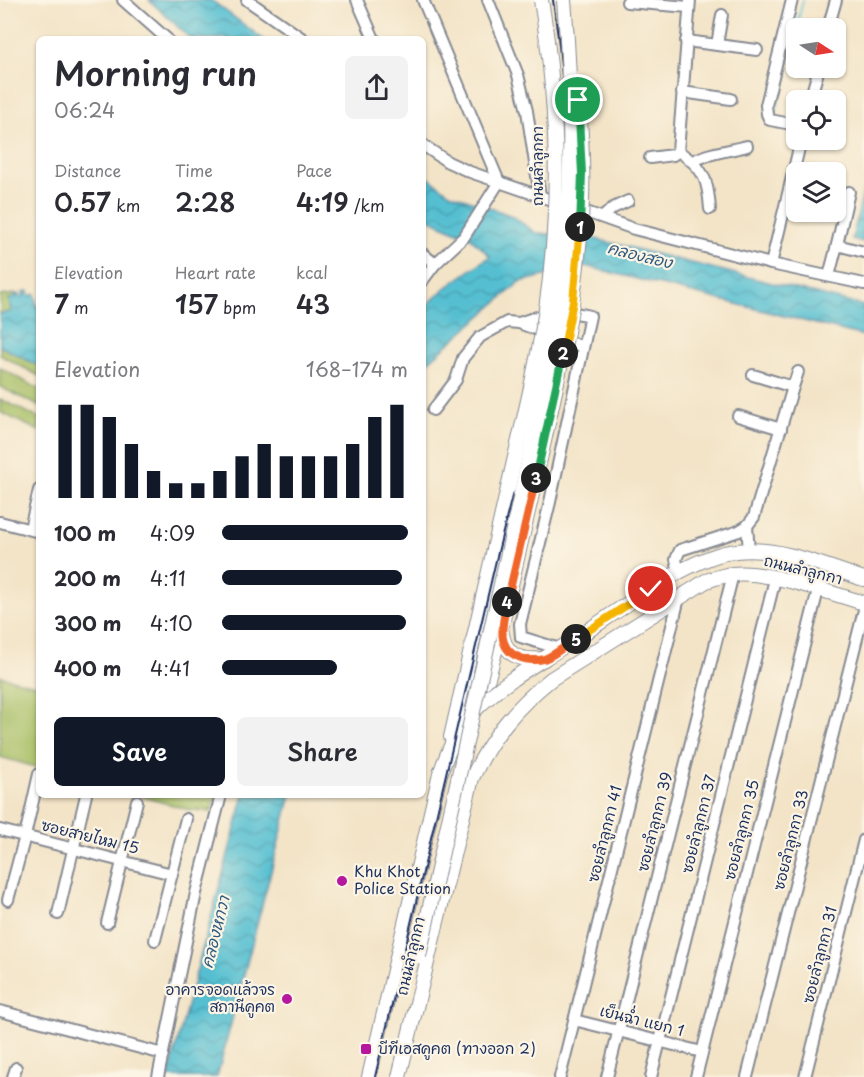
<!DOCTYPE html>
<meta charset="utf-8">
<style>
body{margin:0;font-family:"Playpen Sans","Playpen Sans Thai",sans-serif;background:#f2f2f3;color:#2b2b33;height:100vh;display:flex;flex-direction:column;font-size:22px;white-space:nowrap}
*{box-sizing:border-box;margin:0}
p{font-size:20px;color:#7c7c81}
.icon{flex:none;width:33px;height:33px;fill:none;stroke:currentColor;stroke-width:2;stroke-linecap:round;stroke-linejoin:round}
.map{position:relative;flex:1;overflow:hidden}
.side{position:absolute;left:36px;top:36px;width:390px;height:762px;display:flex;flex-direction:column;background:#fff;border-radius:9px;box-shadow:0 2px 4px #0004}
.side>*{flex:none}
.needle{width:39px;rotate:102deg}
.controls{position:absolute;left:786px;top:18px;display:grid;gap:12px}
.controls a{display:grid;place-items:center;width:60px;height:60px;border-radius:9px;background:#fff;box-shadow:0 2px 4px #0004;font-size:30px}
.pin{position:absolute;display:grid;place-items:center;width:51px;height:51px;color:#fff;margin:-26px;border:3px solid #fff;border-radius:50%;box-shadow:0 2px 6px #0007}
.km{position:absolute;width:30px;height:30px;margin:-15px;border-radius:50%;background:#222;color:#fff;font-size:16px;line-height:30px;text-align:center}
.round{display:grid;place-items:center;flex:none;width:63px;height:63px;border-radius:9px;background:#f2f2f3}
.headline{display:flex;align-items:center;justify-content:space-between;height:102px;padding:0 18px}
h1{font-size:33px;font-weight:600;line-height:45px}
.stats{display:grid;grid-template-columns:repeat(3,1fr);gap:9px;height:102px;padding:6px 18px}
.stats div{display:grid;align-content:center}
.stats b{font-size:26px;font-weight:600}
.stats small{font-size:16px;font-weight:400}
.stats p{font-size:16px}
.chart{height:168px;padding:12px 18px}
.chart p{display:flex;justify-content:space-between}
.chart svg{width:100%;height:108px;margin-top:6px;stroke:#111827;stroke-width:6}
.button{display:flex;gap:12px;margin-top:auto;padding:12px 18px}
.button a{flex:1;height:69px;border-radius:9px;background:#111827;color:#fff;font-size:24px;font-weight:600;line-height:69px;text-align:center}
.button a+a{background:#f2f2f3;color:#2b2b33}
ul{padding:0 18px;list-style:none;font-size:20px}
li{display:grid;grid-template-columns:96px 72px 1fr;align-items:center;height:45px}
li i{height:15px;border-radius:8px;background:#111827}
.map>svg:first-child{display:block}
.grass{fill:#a6be64;stroke:#607661;stroke-width:1.5}
.water{fill:url(#water-waves);stroke:#387798;stroke-width:1.5}
.lines{fill:none;stroke-linecap:round;stroke-linejoin:round}
.stream{stroke:#55bfd1;stroke-width:2}
.minor-casing{stroke:#878a92;stroke-width:14}
.major-casing{stroke:#878a92;stroke-width:16}
.minor{stroke:#fff;stroke-width:10}
.major{stroke:#fff;stroke-width:14}
.rail{stroke:#1b2f5e;stroke-width:2}
.major-bridge-casing{stroke:#878a92;stroke-width:16;stroke-linecap:butt}
.major-bridge{stroke:#fff;stroke-width:14}
.split-1-casing{stroke:#fff;stroke-width:12}
.split-2-casing{stroke:#fff;stroke-width:12}
.split-3-casing{stroke:#fff;stroke-width:12}
.split-4-casing{stroke:#fff;stroke-width:12}
.split-5-casing{stroke:#fff;stroke-width:12}
.split-6-casing{stroke:#fff;stroke-width:12}
.split-1{stroke:#22a559;stroke-width:8}
.split-2{stroke:#f5b400;stroke-width:8}
.split-3{stroke:#22a559;stroke-width:8}
.split-4{stroke:#f0652b;stroke-width:8}
.split-5{stroke:#f0652b;stroke-width:8}
.split-6{stroke:#f5b400;stroke-width:8}
.poi-dot{fill:#b5179e;stroke:#fcf5e5;stroke-width:2}
.labels{text-anchor:middle;stroke-width:4.5;stroke-linejoin:round;paint-order:stroke}
.street-label{font-size:15px;fill:#1b2f5e;stroke:#fcf5e5}
.poi-label{font-size:15px;fill:#1b2f5e;stroke:#fcf5e5;text-anchor:start}
.water-label{font-size:16px;font-style:italic;fill:#2c5a80;stroke:#fcf5e5}
</style>
<div class="map">
<svg width="864" height="1077" viewBox="0 0 864 1077">
<defs>
<pattern id="water-waves" width="16" height="10" patternUnits="userSpaceOnUse" patternTransform="scale(1.5)"><rect width="16" height="10" fill="#55bfd1"/><path d="M0 5q4-4 8 0t8 0" fill="none" stroke="#469cad"/></pattern>
</defs>
<rect width="100%" height="100%" fill="#fcf5e5"/>
<filter id="ink" filterUnits="userSpaceOnUse"><feTurbulence type="fractalNoise" baseFrequency=".0167" numOctaves="2"/><feDisplacementMap in="SourceGraphic" scale="12" xChannelSelector="R" yChannelSelector="G"/><feConvolveMatrix kernelMatrix="1 2 1 2 8 2 1 2 1" color-interpolation-filters="sRGB"/></filter>
<filter id="wash" filterUnits="userSpaceOnUse"><feTurbulence type="fractalNoise" baseFrequency=".008" numOctaves="4" result="noise"/><feDisplacementMap in="SourceGraphic" scale="24" xChannelSelector="R" yChannelSelector="G"/><feGaussianBlur stdDeviation="1.35" result="paint"/><feColorMatrix in="noise" values="0 0 0 0 0 0 0 0 0 0 0 0 0 0 0 0 0 1.4 0 .05"/><feComposite in="paint" operator="in"/></filter>
<g filter="url(#wash)">
<rect width="100%" height="100%" fill="#f3e4c7"/>
<g class="grass">
<path d="M15 294 16 298 11 312 0 314V296Z"/>
<path d="M0 346 39 366V376L0 355Z"/>
<path d="M0 368 39 389V406L0 387Z"/>
<path d="M0 399 39 418V431L0 412Z"/>
<path d="M0 676 39 686V768L0 757Z"/>
<path d="M136 795H216L212 811 190 810Z"/>
</g>
<g class="water">
<path d="M149 0H211L263 39H191Z"/>
<path d="M423 174 450 193 512 216 536 233 584 236 864 306V336L585 266 520 282 423 366V309L444 289 490 256 471 238 435 222 423 214Z"/>
<path d="M864 189V242L852 239Z"/>
<path d="M28 291 29 296 35 294 37 306H39V366L0 346V314L11 312 9 299 16 298 15 294H18L20 297 24 296 23 292Z"/>
<path d="M244 795H291L217 1077H168Z"/>
</g>
<g class="lines">
<path class="stream" d="M775 115 803 0"/>
</g>
</g>
<g filter="url(#ink)">
<g class="lines">
<defs>
<g id="minor">
<path d="M123 0 167 39"/>
<path d="M247 0 303 39"/>
<path d="M357 0 374 39"/>
<path d="M423 0 499 182"/>
<path d="M488 0 518 75 527 111 540 196"/>
<path d="M792 0 766 105 767 114 770 120 796 125"/>
<path d="M627 2 689 7"/>
<path d="M828 28 836 0"/>
<path d="M686 41 757 50"/>
<path d="M717 45 722 15"/>
<path d="M682 92 731 99"/>
<path d="M810 100 819 68"/>
<path d="M423 145 448 162 470 172 560 203"/>
<path d="M678 151C704 168 708 179 710 209"/>
<path d="M650 158 673 155 678 151 690 0"/>
<path d="M694 161C709 152 729 151 747 146"/>
<path d="M575 208 634 229 771 264 864 284"/>
<path d="M603 217 613 208 628 201"/>
<path d="M837 245 849 192"/>
<path d="M423 254 435 264"/>
<path d="M771 264 801 140"/>
<path d="M829 276 837 245 864 252"/>
<path d="M423 280 435 264 464 237 499 182"/>
<path d="M519 323C546 313 562 309 590 316L550 502 520 624 521 637 560 649"/>
<path d="M793 387 798 372"/>
<path d="M433 410 456 380 463 358 480 337 507 322 519 323 583 347"/>
<path d="M738 416 781 429"/>
<path d="M0 522 39 532"/>
<path d="M747 526 749 551"/>
<path d="M30 529 39 490"/>
<path d="M679 573 676 559 680 550 739 531 747 526 754 517 793 387 753 375"/>
<path d="M0 830 172 874"/>
<path d="M8 900 25 836 39 774"/>
<path d="M58 914 86 795"/>
<path d="M107 923 137 801"/>
<path d="M155 940 186 819"/>
<path d="M0 1011 163 1054"/>
<path d="M574 1020 702 1052"/>
<path d="M13 1077 16 1068"/>
<path d="M158 1077 196 893 221 795"/>
<path d="M560 1077 679 598"/>
<path d="M607 1077 733 574"/>
<path d="M651 1077 775 579"/>
<path d="M696 1077 818 590"/>
<path d="M747 1077 864 610"/>
<path d="M805 1077 864 840"/>
</g>
<g id="major">
<path d="M531 498 501 628C504 656 518 661 544 659"/>
<path d="M472 679 484 682 488 678 500 633"/>
<path d="M451 737 508 488"/>
<path d="M369 1077 440 774C448 751 457 729 474 711 503 681 543 660 578 637 619 611 689 556 736 551 779 546 824 566 864 579"/>
<path d="M399 1077 472 778C492 736 515 708 551 679L706 581C715 578 724 575 733 574 767 570 830 593 864 603"/>
</g>
</defs>
<use href="#minor" class="minor-casing"/>
<use href="#major" class="major-casing"/>
<use href="#minor" class="minor"/>
<use href="#major" class="major"/>
<path class="rail" d="M375 1077C413 912 452 747 491 582 507 511 528 440 543 368 569 248 572 121 553 0"/>
<defs>
<g id="major-bridge">
<path d="M508 488C521 429 537 369 546 309 561 207 558 102 541 0"/>
<path d="M531 498C556 387 586 274 582 159 581 136 581 114 576 91"/>
<path d="M419 956 547 376C573 251 575 127 564 0"/>
</g>
</defs>
<use href="#major-bridge" class="major-bridge-casing"/>
<use href="#major-bridge" class="major-bridge"/>
</g>
</g>
<g class="lines" filter="url(#ink)">
<defs>
<path id="split-1" d="M578 100 582 173 580 227"/>
<path id="split-2" d="M563 353 573 301 580 227"/>
<path id="split-3" d="M536 478 563 353"/>
<path id="split-4" d="M507 602 536 478"/>
<path id="split-5" d="M507 602C503 622 494 649 521 658 527 660 537 661 544 659 555 655 566 645 576 639"/>
<path id="split-6" d="M576 639 651 589"/>
</defs>
<use href="#split-1" class="split-1-casing"/>
<use href="#split-2" class="split-2-casing"/>
<use href="#split-3" class="split-3-casing"/>
<use href="#split-4" class="split-4-casing"/>
<use href="#split-5" class="split-5-casing"/>
<use href="#split-6" class="split-6-casing"/>
<use href="#split-1" class="split-1"/>
<use href="#split-2" class="split-2"/>
<use href="#split-3" class="split-3"/>
<use href="#split-4" class="split-4"/>
<use href="#split-5" class="split-5"/>
<use href="#split-6" class="split-6"/>
</g>
<g class="poi-dot">
<circle cx="342" cy="881" r="6"/>
<circle cx="287" cy="999" r="6"/>
<rect x="360" y="1043" width="12" height="12" rx="3"/>
</g>
<g class="labels">
<g class="street-label">
<text transform="translate(538 166) rotate(-90)" y="5">ถนนลำลูกกา</text>
<text transform="translate(803 570) rotate(14)" y="5">ถนนลำลูกกา</text>
<text transform="translate(655 822) rotate(-76)" y="5">ซอยลำลูกกา 39</text>
<text transform="translate(699 824) rotate(-76)" y="5">ซอยลำลูกกา 37</text>
<text transform="translate(742 830) rotate(-76)" y="5">ซอยลำลูกกา 35</text>
<text transform="translate(605 834) rotate(-76)" y="5">ซอยลำลูกกา 41</text>
<text transform="translate(90 837) rotate(14)" y="5">ซอยสายไหม 15</text>
<text transform="translate(791 840) rotate(-76)" y="5">ซอยลำลูกกา 33</text>
<text transform="translate(820 955) rotate(-76)" y="5">ซอยลำลูกกา 31</text>
<text transform="translate(411 956) rotate(-77)" y="5">ถนนลำลูกกา</text>
<text transform="translate(642 1021) rotate(14)" y="5">เย็นฉ่ำ แยก 1</text>
</g>
<g class="poi-label">
<text x="354" y="877">Khu Khot<tspan x="354" dy="17">Police Station</tspan></text>
<text x="275" y="995" text-anchor="end">อาคารจอดแล้วจร<tspan x="275" dy="17">สถานีคูคต</tspan></text>
<text x="378" y="1054">บีทีเอสคูคต (ทางออก 2)</text>
</g>
<g class="water-label">
<text transform="translate(640 255) rotate(14)" y="6">คลองสอง</text>
<text transform="translate(215 932) rotate(-76)" y="6">คลองหกวา</text>
</g>
</g>
</svg>
<div class="controls">
<a><svg class="needle" viewBox="-14 -14 28 28"><path d="M0-13l5 13h-10z" fill="#e53935"/><path d="M0 13l5-13h-10z" fill="#7c7c81"/></svg></a>
<a><svg class="icon" aria-label="locate" viewBox="0 0 24 24"><circle cx="12" cy="12" r="6"/><path d="M12 2v4M12 18v4M2 12h4M18 12h4"/></svg></a>
<a><svg class="icon" aria-label="layers" viewBox="0 0 24 24"><path d="M12 4l9 5-9 5-9-5zM3 14l9 5 9-5"/></svg></a>
</div>
<div class="pin" style="left:578px;top:100px;background:#1e9e55"><svg class="icon" aria-label="arrive" viewBox="0 0 24 24"><path d="M6 21V4h12l-3 4 3 4H6"/></svg></div>
<div class="pin" style="left:651px;top:589px;background:#d93025"><svg class="icon" aria-label="check" viewBox="0 0 24 24"><path d="M5 12l5 5 9-10"/></svg></div>
<b class="km" style="left:580px;top:227px">1</b>
<b class="km" style="left:563px;top:353px">2</b>
<b class="km" style="left:536px;top:478px">3</b>
<b class="km" style="left:507px;top:602px">4</b>
<b class="km" style="left:576px;top:639px">5</b>
<section class="side">
<div class="headline"><div><h1>Morning run</h1><p>06:24</p></div><a class="round"><svg class="icon" aria-label="share" viewBox="0 0 24 24"><path d="M12 15V3M7 8l5-5 5 5M5 13v7h14v-7"/></svg></a></div>
<div class="stats">
<div><p>Distance</p><b>0.57<small> km</small></b></div>
<div><p>Time</p><b>2:28</b></div>
<div><p>Pace</p><b>4:19<small> /km</small></b></div>
</div>
<div class="stats">
<div><p>Elevation</p><b>7<small> m</small></b></div>
<div><p>Heart rate</p><b>157<small> bpm</small></b></div>
<div><p>kcal</p><b>43</b></div>
</div>
<div class="chart"><p><span>Elevation</span>168–174 m</p>
<svg viewBox="0 0 160 44" preserveAspectRatio="none"><path d="M5 44V6M15 44V6M25 44V11M35 44V22M45 44V33M55 44V38M65 44V38M75 44V33M85 44V27M95 44V22M105 44V27M115 44V27M125 44V27M135 44V22M145 44V11M155 44V6"/></svg>
</div>
<ul>
<li><b>100 m</b>4:09<i style="width:100%"></i></li>
<li><b>200 m</b>4:11<i style="width:97%"></i></li>
<li><b>300 m</b>4:10<i style="width:99%"></i></li>
<li><b>400 m</b>4:41<i style="width:62%"></i></li>
</ul>
<div class="button"><a>Save</a><a>Share</a></div>
</section>
</div>
